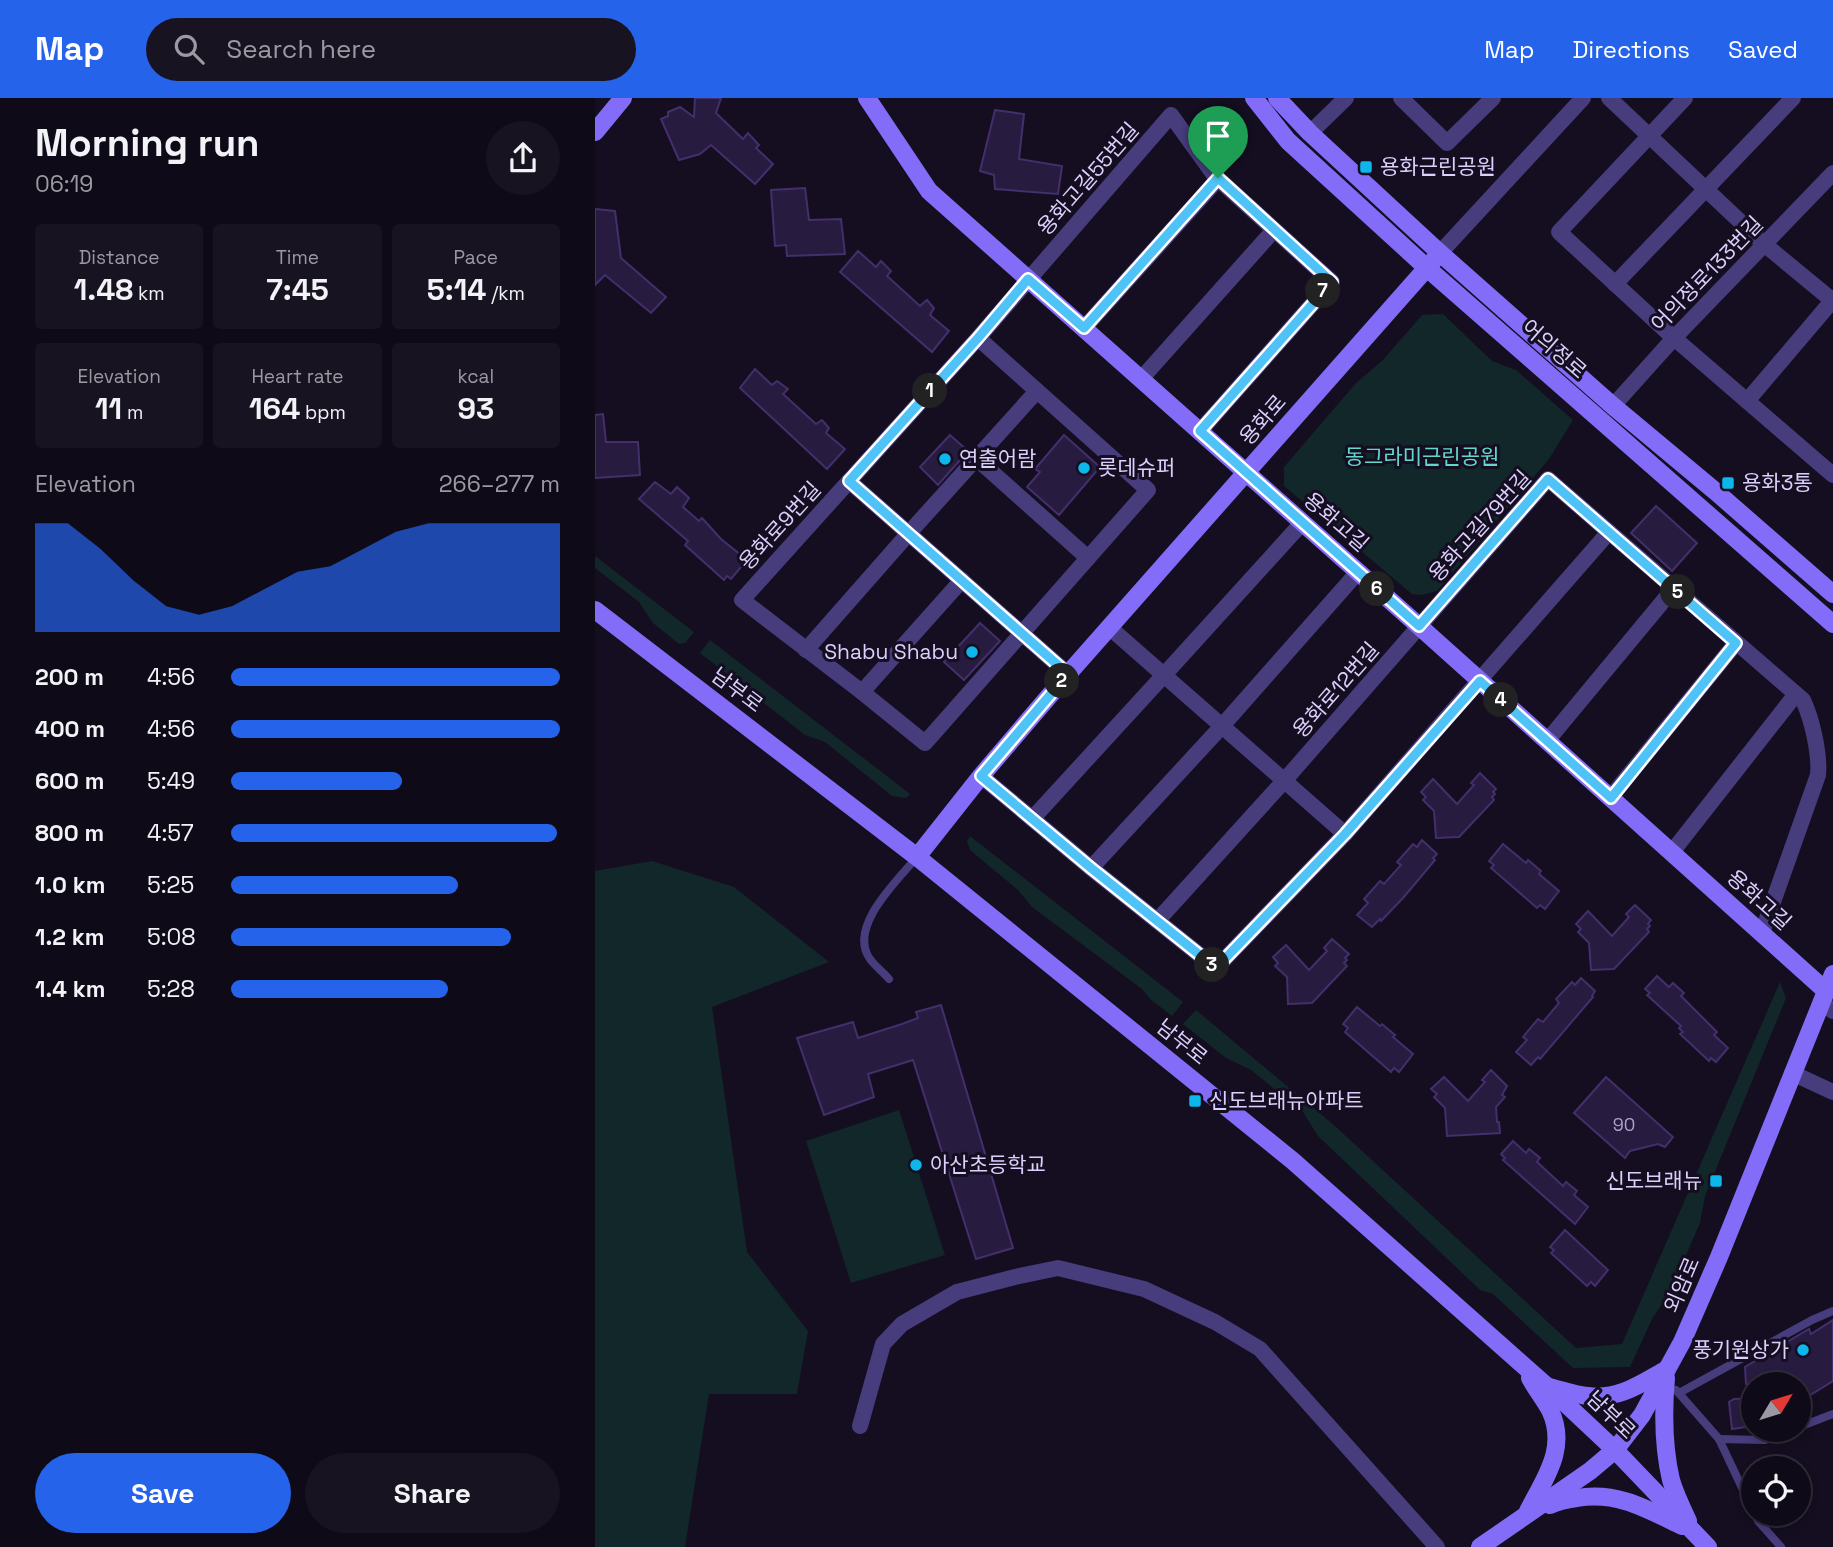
<!DOCTYPE html>
<meta charset="utf-8">
<style>
body{margin:0;font-family:"Space Grotesk","Noto Sans KR",sans-serif;background:#181321;color:#f1f3f6;height:100vh;display:flex;flex-direction:column;font-size:26px;white-space:nowrap}
*{box-sizing:border-box;margin:0}
p{font-size:23px;color:#9b9aa2}
.icon{flex:none;width:38px;height:38px;fill:none;stroke:currentColor;stroke-width:2;stroke-linecap:round;stroke-linejoin:round}
.map{position:relative;flex:1;overflow:hidden}
.sheet{display:flex;flex-direction:column;background:#0f0a18;width:595px}
.sheet>*{flex:none}
.needle{width:46px;rotate:52deg}
.tools{position:absolute;left:1146px;top:1274px;display:grid;gap:14px}
.tools a{display:grid;place-items:center;width:70px;height:70px;border-radius:50%;background:#0f0a18;box-shadow:0 4px 10px #0003,0 0 0 2px #2f2b37;font-size:35px}
.pin{position:absolute;display:grid;place-items:center;width:60px;height:60px;color:#fff;margin:-72px -30px;border-radius:50% 50% 50% 0;rotate:-45deg;box-shadow:0 0 7px #0007}
.pin .icon{rotate:45deg}
.km{position:absolute;width:35px;height:35px;margin:-18px;border-radius:50%;background:#222;color:#fff;font-size:19px;line-height:35px;text-align:center}
.round{display:grid;place-items:center;flex:none;width:74px;height:74px;border-radius:37px;background:#181321}
.headline{display:flex;align-items:center;justify-content:space-between;height:119px;padding:0 35px}
h1{font-size:38px;font-weight:700;line-height:52px}
.stats{display:grid;grid-template-columns:repeat(3,1fr);gap:10px;height:119px;padding:7px 35px}
.stats div{display:grid;align-content:center;border-radius:7px;background:#181321;text-align:center}
.stats b{font-size:30px;font-weight:700}
.stats small{font-size:19px;font-weight:400}
.stats p{font-size:19px}
.chart{height:196px;padding:14px 35px}
.chart p{display:flex;justify-content:space-between}
.chart svg{width:100%;height:126px;margin-top:7px;fill:#2563eb;opacity:.7}
.button{display:flex;gap:14px;margin-top:auto;padding:14px 35px}
.button a{flex:1;height:80px;border-radius:42px;background:#2563eb;color:#fff;font-size:28px;font-weight:700;line-height:80px;text-align:center}
.button a+a{background:#181321;color:#f1f3f6}
ul{padding:0 35px;list-style:none;font-size:23px}
li{display:grid;grid-template-columns:112px 84px 1fr;align-items:center;height:52px}
li i{height:18px;border-radius:9px;background:#2563eb}
header{display:flex;align-items:center;gap:42px;box-sizing:border-box;height:98px;padding:0 35px;background:#2563eb;color:#fff}
header strong{font-size:33px}
nav{display:flex;gap:38px;margin-inline-start:auto;font-size:24px}
.search{width:490px;height:63px;background:#181321;display:flex;align-items:center;gap:18px;box-sizing:border-box;padding:0 24px;border-radius:38px;color:#9b9aa2;font-size:26px}
main{display:flex;flex:1;min-height:0}
.map>svg:first-child{display:block}
.green{fill:#12272a}
.building{fill:#281b40;stroke:#432f6b;stroke-width:2}
.lines{fill:none;stroke-linecap:round;stroke-linejoin:round}
.lane{stroke:#473c7c;stroke-width:8}
.street{stroke:#473c7c;stroke-width:16}
.secondary{stroke:#836cf7;stroke-width:18}
.route-casing{stroke:#fff;stroke-width:14}
.route{stroke:#4fc3f7;stroke-width:9}
.poi-dot{fill:#0db6eb;stroke:#140e20;stroke-width:2.5}
.labels{text-anchor:middle;stroke-width:6;stroke-linejoin:round;paint-order:stroke}
.number-label{font-size:18px;fill:#aea3cd}
.poi-label{font-size:21px;fill:#dbd0fc;stroke:#140e20;text-anchor:start}
.street-label{font-size:21px;fill:#dbd0fc;stroke:#140e20}
.park-label{font-size:21px;fill:#60d8cb;stroke:#140e20}
</style>
<header>
<strong>Map</strong>
<div class="search"><svg class="icon" aria-label="search" viewBox="0 0 24 24"><circle cx="10" cy="10" r="6"/><path d="M15 15l6 6"/></svg>Search here</div>
<nav><a>Map</a><a>Directions</a><a>Saved</a></nav>
</header>
<main>
<section class="sheet">
<div class="headline"><div><h1>Morning run</h1><p>06:19</p></div><a class="round"><svg class="icon" aria-label="share" viewBox="0 0 24 24"><path d="M12 15V3M7 8l5-5 5 5M5 13v7h14v-7"/></svg></a></div>
<div class="stats">
<div><p>Distance</p><b>1.48<small> km</small></b></div>
<div><p>Time</p><b>7:45</b></div>
<div><p>Pace</p><b>5:14<small> /km</small></b></div>
</div>
<div class="stats">
<div><p>Elevation</p><b>11<small> m</small></b></div>
<div><p>Heart rate</p><b>164<small> bpm</small></b></div>
<div><p>kcal</p><b>93</b></div>
</div>
<div class="chart"><p><span>Elevation</span>266–277 m</p>
<svg viewBox="0 0 160 44" preserveAspectRatio="none"><path d="M0 44V6L10 6L20 15L30 26L40 35L50 38L60 35L70 29L80 23L90 21L100 15L110 9L120 6L130 6L140 6L150 6L160 6V44z"/></svg>
</div>
<ul>
<li><b>200 m</b>4:56<i style="width:100%"></i></li>
<li><b>400 m</b>4:56<i style="width:100%"></i></li>
<li><b>600 m</b>5:49<i style="width:52%"></i></li>
<li><b>800 m</b>4:57<i style="width:99%"></i></li>
<li><b>1.0 km</b>5:25<i style="width:69%"></i></li>
<li><b>1.2 km</b>5:08<i style="width:85%"></i></li>
<li><b>1.4 km</b>5:28<i style="width:66%"></i></li>
</ul>
<div class="button"><a>Save</a><a>Share</a></div>
</section>
<div class="map">
<svg width="1238" height="1449" viewBox="0 0 1238 1449">
<rect width="100%" height="100%" fill="#140e20"/>
<g class="green">
<path d="M848 216 897 263 921 272 978 322 954 361 842 493 827 497 817 496 689 388V369L761 285 787 263 827 217Z"/>
<path d="M0 458 99 534 90 545 84 546 58 525 44 504 0 470Z"/>
<path d="M115 542 297 682 315 696 311 700 297 698 230 644 210 637 105 555Z"/>
<path d="M375 738 588 904 577 918 555 901 547 891 437 809 423 792 375 752 372 743Z"/>
<path d="M57 763 139 789 234 864 117 909 152 1154 213 1233 202 1296H114L90 1449H0V773Z"/>
<path d="M1185 884 1191 900 1110 1098 1105 1125 1073 1198 1058 1219 1035 1269 978 1270 898 1196 885 1192 723 1038 708 1014 656 972 631 960 588 926 601 912 740 1028 981 1250 1027 1246Z"/>
<path d="M304 1012 350 1157 256 1185 211 1043Z"/>
</g>
<g class="building">
<path d="M100 0H126L121 15 148 41 153 35 164 47 161 50 178 66 160 86 116 47 105 56 84 62 66 21 73 18V14L85 9 99 19Z"/>
<path d="M400 12 429 16 424 61 467 68 463 96 400 91 399 77 385 73Z"/>
<path d="M210 90 214 122 246 121 250 156 192 158 191 147 180 148 176 92Z"/>
<path d="M0 111 20 113 26 160 71 199 56 215 10 177 0 187Z"/>
<path d="M263 153 281 169 286 163 296 173 292 178 325 208 332 202 339 210 335 217 354 233 337 254 245 174Z"/>
<path d="M160 271 177 287 182 283 193 291 188 296 221 326 227 322 234 330 231 335 250 351 232 371 145 290Z"/>
<path d="M8 316 11 344H43L45 377 0 380V317Z"/>
<path d="M355 337 373 353 343 387 325 369Z"/>
<path d="M469 337 505 369 464 417 432 389 445 374 440 371Z"/>
<path d="M60 384 76 396 82 389 94 400 88 409 104 423 107 420 126 441 152 462 136 481 132 478 129 482 90 447 93 443 44 401Z"/>
<path d="M1061 408 1102 445 1077 473 1036 435Z"/>
<path d="M385 525 405 543 369 582 349 564Z"/>
<path d="M885 675 901 691 898 694 900 696 897 699 899 702 864 739 841 740 839 713 828 702 831 699 826 694 838 681 862 706 879 687 876 685Z"/>
<path d="M827 742 842 756 838 760 840 762 808 800 786 823 785 821 777 829 762 817 773 805 769 801 785 783 789 786 806 767 802 764 818 746 822 749Z"/>
<path d="M908 746 931 765 933 762 946 773 944 776 964 793 950 811 945 807 942 810 896 770 899 767 894 763Z"/>
<path d="M1040 807 1056 822 1053 826 1055 828 1052 831 1054 834 1019 871 996 872 994 845 983 834 986 831 981 826 993 813 1017 838 1034 819 1031 816Z"/>
<path d="M737 841 754 856 750 860 752 862 749 865 752 868 717 905 693 906 692 879 680 868 683 865 678 859 691 847 714 872 732 853 729 850Z"/>
<path d="M1062 878 1074 889 1078 885 1089 895 1086 898 1122 934 1119 937 1133 950 1121 964 1116 960 1114 963 1085 936 1088 934 1084 930 1086 928 1052 897 1055 895 1050 891Z"/>
<path d="M986 880 1000 893 997 898 998 899 945 961 943 959 936 967 921 954 932 942 928 939 943 921 948 924 964 905 961 901 977 884 980 887Z"/>
<path d="M346 907 418 1150 381 1161 318 962 273 976 279 999 229 1017 202 940 258 924 263 940 307 926 323 920 321 914Z"/>
<path d="M762 909 785 928 787 926 800 937 798 939 818 956 804 974 799 970 796 974 750 934 753 930 748 926Z"/>
<path d="M896 972 912 988 907 997 910 999 901 1009 902 1024H904L905 1035 852 1038 850 1010 839 999 842 996 836 991 849 979 873 1003 890 984 887 982Z"/>
<path d="M1011 979 1078 1039 1070 1049 1063 1046 1035 1053 1030 1060 979 1015Z"/>
<path d="M918 1043 931 1055 934 1051 945 1060 942 1064 968 1088 971 1084 982 1093 979 1097 993 1109 980 1126 908 1062 910 1060 906 1056Z"/>
<path d="M970 1132 1013 1172 1000 1188 996 1184 992 1188 956 1155 959 1152 955 1149Z"/>
<path d="M1238 1222V1283L1204 1304V1286H1151L1150 1269 1214 1231 1216 1236Z"/>
<path d="M1158 1300V1328L1137 1331 1134 1304 1139 1301Z"/>
</g>
<g class="lines">
<g class="lane">
<path d="M294 881C288 874 280 868 275 861 252 829 303 782 322 759"/>
<path d="M1081 1292 1124 1341 1158 1413"/>
<path d="M1084 1295 1217 1222 1238 1213"/>
<path d="M1204 1329 1238 1316"/>
<path d="M1124 1341 1170 1342 1196 1332"/>
<path d="M1160 1416 1163 1423 1186 1449"/>
</g>
<g class="street">
<path d="M806 0 852 45 898 0"/>
<path d="M1014 0 1169 146 1238 203"/>
<path d="M1090 0 964 134 1079 240 1238 377"/>
<path d="M715 35 751 0"/>
<path d="M845 155 988 0"/>
<path d="M1020 186 1198 0"/>
<path d="M489 230 623 81"/>
<path d="M383 240 553 392 330 645 267 594 147 502 383 240 576 17 620 78 737 184 605 333"/>
<path d="M546 281 679 132"/>
<path d="M1152 303 1237 203"/>
<path d="M1018 308 1079 240 1238 75"/>
<path d="M381 360 493 460"/>
<path d="M254 383 473 576"/>
<path d="M514 529 750 736"/>
<path d="M211 552 314 435 442 293"/>
<path d="M267 594 367 482"/>
<path d="M952 643 1079 490"/>
<path d="M386 678 496 770 621 870 750 736 1014 434"/>
<path d="M1015 700 1141 545"/>
<path d="M437 721 569 577 707 425"/>
<path d="M1077 754 1201 596"/>
<path d="M496 770 627 628 763 474"/>
<path d="M562 823 689 683 953 381 1208 602C1217 621 1225 656 1223 677L1167 835"/>
<path d="M1226 904 1238 913"/>
<path d="M1197 975 1238 994"/>
<path d="M265 1328 288 1246 307 1226 362 1194 420 1179 463 1170 549 1191 620 1224 665 1251 842 1449"/>
</g>
<g class="secondary">
<path d="M272 0 334 93 824 528 1231 893"/>
<path d="M659 0 693 43 832 170 1238 526"/>
<path d="M682 0 715 35 845 155 1018 308 1120 393 1238 496"/>
<path d="M0 34 28 0"/>
<path d="M0 512 322 759 698 1063 955 1291 1020 1352 1113 1449"/>
<path d="M322 759 386 678 473 576 845 155"/>
<path d="M1071 1280C1068 1314 1068 1348 1076 1382 1080 1396 1087 1410 1093 1423"/>
<path d="M954 1289C967 1292 980 1297 993 1298 1024 1302 1047 1285 1072 1271"/>
<path d="M955 1407C964 1403 972 1401 982 1400 1022 1393 1052 1411 1087 1428"/>
<path d="M933 1413C950 1380 973 1350 955 1312 949 1301 941 1291 935 1280"/>
<path d="M885 1449 995 1373 1020 1352 1047 1317 1087 1244 1124 1159 1238 876"/>
</g>
</g>
<g class="lines">
<defs>
<path id="route" d="M623 80 737 184 605 333 824 528 953 381 1141 545 1016 700 885 583 750 736 621 870 496 770 386 678 473 576 254 383 383 240 433 181 489 230Z"/>
</defs>
<use href="#route" class="route-casing"/>
<use href="#route" class="route"/>
</g>
<g class="poi-dot">
<rect x="764" y="62" width="14" height="14" rx="3.5"/>
<circle cx="350" cy="361" r="7"/>
<circle cx="489" cy="370" r="7"/>
<rect x="1126" y="378" width="14" height="14" rx="3.5"/>
<circle cx="377" cy="554" r="7"/>
<rect x="593" y="996" width="14" height="14" rx="3.5"/>
<circle cx="321" cy="1067" r="7"/>
<rect x="1114" y="1076" width="14" height="14" rx="3.5"/>
<circle cx="1208" cy="1252" r="7"/>
</g>
<g class="labels">
<g class="number-label">
<text x="1029" y="1033">90</text>
</g>
<g class="poi-label">
<text x="785" y="76">용화근린공원</text>
<text x="364" y="368">연출어람</text>
<text x="503" y="377">롯데슈퍼</text>
<text x="1147" y="392">용화3통</text>
<text x="363" y="561" text-anchor="end">Shabu Shabu</text>
<text x="614" y="1010">신도브래뉴아파트</text>
<text x="335" y="1074">아산초등학교</text>
<text x="1107" y="1090" text-anchor="end">신도브래뉴</text>
<text x="1194" y="1259" text-anchor="end">풍기원상가</text>
</g>
<g class="street-label">
<text transform="translate(493 81) rotate(-49)" y="7">용화고길55번길</text>
<text transform="translate(1112 176) rotate(-46)" y="7">어의정로133번길</text>
<text transform="translate(959 251) rotate(41)" y="7">어의정로</text>
<text transform="translate(668 322) rotate(-49)" y="7">용화로</text>
<text transform="translate(741 424) rotate(41)" y="7">용화고길</text>
<text transform="translate(185 428) rotate(-48)" y="7">용화로9번길</text>
<text transform="translate(885 428) rotate(-48)" y="7">용화고길79번길</text>
<text transform="translate(142 592) rotate(37)" y="7">남부로</text>
<text transform="translate(741 592) rotate(-49)" y="7">용화로12번길</text>
<text transform="translate(1164 802) rotate(42)" y="7">용화고길</text>
<text transform="translate(587 944) rotate(39)" y="7">남부로</text>
<text transform="translate(1087 1187) rotate(-67)" y="7">외암로</text>
<text transform="translate(1016 1317) rotate(44)" y="7">남부로</text>
</g>
<g class="park-label">
<text x="827" y="366">동그라미근린공원</text>
</g>
</g>
</svg>
<div class="tools">
<a><svg class="needle" viewBox="-14 -14 28 28"><path d="M0-13l5 13h-10z" fill="#e53935"/><path d="M0 13l5-13h-10z" fill="#9b9aa2"/></svg></a>
<a><svg class="icon" aria-label="locate" viewBox="0 0 24 24"><circle cx="12" cy="12" r="6"/><path d="M12 2v4M12 18v4M2 12h4M18 12h4"/></svg></a>
</div>
<div class="pin" style="left:623px;top:80px;background:#1e9e55"><svg class="icon" aria-label="arrive" viewBox="0 0 24 24"><path d="M6 21V4h12l-3 4 3 4H6"/></svg></div>
<b class="km" style="left:335px;top:293px">1</b>
<b class="km" style="left:467px;top:583px">2</b>
<b class="km" style="left:617px;top:867px">3</b>
<b class="km" style="left:906px;top:602px">4</b>
<b class="km" style="left:1083px;top:494px">5</b>
<b class="km" style="left:782px;top:491px">6</b>
<b class="km" style="left:728px;top:193px">7</b>
</div>
</main>
